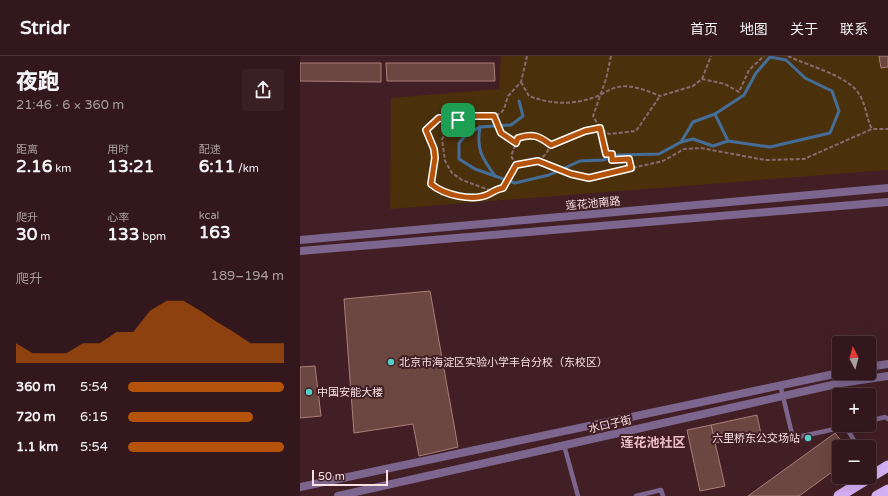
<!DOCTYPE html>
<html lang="zh">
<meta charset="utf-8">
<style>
body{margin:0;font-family:"Varela Round","Noto Sans SC",sans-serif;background:#3a2025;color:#f1f3f6;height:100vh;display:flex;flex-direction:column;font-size:15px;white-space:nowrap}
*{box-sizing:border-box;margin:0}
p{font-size:13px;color:#a89fa3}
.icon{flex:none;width:22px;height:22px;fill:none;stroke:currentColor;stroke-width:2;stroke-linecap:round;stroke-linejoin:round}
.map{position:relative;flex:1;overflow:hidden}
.details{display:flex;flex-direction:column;background:#32171c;width:300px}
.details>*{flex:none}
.needle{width:26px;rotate:354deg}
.controls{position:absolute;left:532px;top:280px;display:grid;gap:8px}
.controls a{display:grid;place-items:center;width:44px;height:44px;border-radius:4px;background:#32171c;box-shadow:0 4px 16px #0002,0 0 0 1px #4d363b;font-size:20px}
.scale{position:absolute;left:12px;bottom:10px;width:76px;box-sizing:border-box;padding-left:4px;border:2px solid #f8e0e3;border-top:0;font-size:11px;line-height:14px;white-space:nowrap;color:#f8e0e3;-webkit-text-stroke:3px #421f25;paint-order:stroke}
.pin{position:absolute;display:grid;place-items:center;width:34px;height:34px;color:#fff;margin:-17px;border-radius:8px;box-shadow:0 2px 6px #0006}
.round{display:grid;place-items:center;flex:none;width:42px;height:42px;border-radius:4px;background:#3a2025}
.overview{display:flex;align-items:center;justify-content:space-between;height:68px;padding:0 16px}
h1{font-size:22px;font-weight:800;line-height:30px}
.metrics{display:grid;grid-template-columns:repeat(3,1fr);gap:6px;height:68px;padding:4px 16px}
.metrics div{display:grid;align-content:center}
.metrics b{font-size:17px;font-weight:800}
.metrics small{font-size:11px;font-weight:400}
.metrics p{font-size:11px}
.chart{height:112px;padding:8px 16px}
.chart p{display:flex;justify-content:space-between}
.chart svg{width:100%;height:72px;margin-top:4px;fill:#b45309;opacity:.7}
ul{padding:0 16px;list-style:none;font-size:13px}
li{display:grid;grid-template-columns:64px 48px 1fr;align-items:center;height:30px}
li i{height:10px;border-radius:5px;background:#b45309}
header{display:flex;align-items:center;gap:24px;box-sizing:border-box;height:56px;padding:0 20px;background:#32171c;border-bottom:1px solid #4d363b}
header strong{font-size:19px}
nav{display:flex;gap:22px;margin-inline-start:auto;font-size:14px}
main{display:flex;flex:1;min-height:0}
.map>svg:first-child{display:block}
.green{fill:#4b300c}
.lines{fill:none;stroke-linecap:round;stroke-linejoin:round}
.stream{stroke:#446e98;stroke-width:3}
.building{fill:#6c4640;stroke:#a97f78}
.path{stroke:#896a6f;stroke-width:2;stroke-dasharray:4 2;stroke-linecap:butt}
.service{stroke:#7c668d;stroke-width:4.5}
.tertiary{stroke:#7c668d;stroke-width:8}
.trunk{stroke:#d6b0f5;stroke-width:11}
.route-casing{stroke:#fff;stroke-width:8}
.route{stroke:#b45309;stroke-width:5}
.poi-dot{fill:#55cdc6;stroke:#421f25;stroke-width:1.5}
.labels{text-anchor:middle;stroke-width:4;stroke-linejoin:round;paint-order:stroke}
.street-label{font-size:11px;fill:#f8e0e3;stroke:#421f25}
.poi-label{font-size:11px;fill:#f8e0e3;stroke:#421f25;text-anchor:start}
.quarter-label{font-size:13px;font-weight:bold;fill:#eebfc5;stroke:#421f25}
</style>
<header>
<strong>Stridr</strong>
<nav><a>首页</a><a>地图</a><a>关于</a><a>联系</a></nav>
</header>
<main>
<section class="details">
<div class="overview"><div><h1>夜跑</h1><p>21:46 · 6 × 360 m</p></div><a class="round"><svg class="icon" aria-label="share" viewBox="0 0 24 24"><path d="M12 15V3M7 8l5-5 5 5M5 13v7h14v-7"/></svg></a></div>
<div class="metrics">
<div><p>距离</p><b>2.16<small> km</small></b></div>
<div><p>用时</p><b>13:21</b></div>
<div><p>配速</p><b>6:11<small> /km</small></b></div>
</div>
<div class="metrics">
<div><p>爬升</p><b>30<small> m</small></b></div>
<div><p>心率</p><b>133<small> bpm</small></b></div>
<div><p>kcal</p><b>163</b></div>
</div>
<div class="chart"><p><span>爬升</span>189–194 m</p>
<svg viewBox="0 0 160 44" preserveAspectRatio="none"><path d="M0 44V32L10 38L20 38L30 38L40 32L50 32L60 25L70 25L80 12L90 6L100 6L110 12L120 19L130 25L140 32L150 32L160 32V44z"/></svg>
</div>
<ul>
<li><b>360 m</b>5:54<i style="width:100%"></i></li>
<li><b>720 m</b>6:15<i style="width:80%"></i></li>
<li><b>1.1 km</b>5:54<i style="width:100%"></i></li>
</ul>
</section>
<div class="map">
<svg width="588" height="440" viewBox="0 0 588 440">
<rect width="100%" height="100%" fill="#421f25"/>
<path class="green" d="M201 0H588V114L90 153 91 42 199 33Z"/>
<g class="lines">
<g class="stream">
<path d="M219 45 223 60 211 69 180 71 166 79 159 87V103L175 113 215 127 249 119 280 105 303 104 318 99 359 98 381 86 393 66 415 58"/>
<path d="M180 71C176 93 182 102 195 120"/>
<path d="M381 86 393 83 413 90 428 85 470 91 530 77 539 55 532 35 505 22 486 4 470 1 456 17 444 39 415 58 428 85"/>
</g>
</g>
<g class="building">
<path d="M579 0H588V11L581 12Z"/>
<path d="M0 7H81V26L0 25Z"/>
<path d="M86 7H194L195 25H87Z"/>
<path d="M130 235 158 391 119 400 113 368 54 377 44 243Z"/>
<path d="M15 310 21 360 0 362V311Z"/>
<path d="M457 359 461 378 415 387 411 369Z"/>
<path d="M411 369 425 430 400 435 387 374Z"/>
<path d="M535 377 546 391H539V411L499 440H448Z"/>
</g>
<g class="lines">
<g class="path">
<path d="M227 0 221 26 208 40 204 53 201 57 194 60H174L158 65 139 62 126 74 134 93 135 102 131 128C144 139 173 146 189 138 194 135 197 133 203 132L216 109 238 105 271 118 289 122 363 105 384 93 401 92 465 104 504 103 572 73H588"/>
<path d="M311 0 306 23 293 60 300 72 306 98H312L313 104 329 103 331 112"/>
<path d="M488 0C508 10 547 19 559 38 566 48 566 62 572 73"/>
<path d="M402 23 411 0"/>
<path d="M221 26 229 40C253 49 274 49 298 40 305 37 311 32 318 31 331 28 348 35 360 40L393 30 402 23 425 28 439 36 449 14 464 0"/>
<path d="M194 60 201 77 216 87"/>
<path d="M153 65 142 83 145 105 152 117 162 124 192 135"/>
<path d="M238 105 246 98 251 89"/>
<path d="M216 109 211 100 218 82C233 77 239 80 251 89L285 75 300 72 309 78 336 75 360 40"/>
</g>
<g class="service">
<path d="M480 328 493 382 554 369"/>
<path d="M569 365 585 361 588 363"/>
<path d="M546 371 558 391"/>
<path d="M264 389 278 440"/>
<path d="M569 409 574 418"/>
<path d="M336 440 361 434 363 440"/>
</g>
<g class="tertiary">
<path d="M0 184 588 132"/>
<path d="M0 195 588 146"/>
<path d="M569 311 588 308"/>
<path d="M0 431 539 317"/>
<path d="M38 440 541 327 588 320"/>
</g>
<g class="trunk">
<path d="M539 440 588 410"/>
<path d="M577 440 588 434"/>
</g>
</g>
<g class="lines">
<defs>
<path id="route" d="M174 60H194L201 77 216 87 218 82C233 77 239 80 251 89L285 75 300 72 306 98H312V104L329 103 331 112 289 122 271 118 238 105 216 109 203 132C197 133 194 135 189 138 173 146 144 139 131 128L135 102 134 93 126 74 139 62 158 64Z"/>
</defs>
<use href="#route" class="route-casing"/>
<use href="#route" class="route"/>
</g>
<g class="poi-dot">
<circle cx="91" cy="306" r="4"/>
<circle cx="9" cy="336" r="4"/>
<circle cx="508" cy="382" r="4"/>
</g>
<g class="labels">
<g class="street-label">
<text transform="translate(293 147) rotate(-5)" y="4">莲花池南路</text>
<text transform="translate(310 368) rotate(-13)" y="4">水口子街</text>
</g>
<g class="poi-label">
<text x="99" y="310">北京市海淀区实验小学丰台分校（东校区）</text>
<text x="17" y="340">中国安能大楼</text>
<text x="500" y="386" text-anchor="end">六里桥东公交场站</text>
</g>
<g class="quarter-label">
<text x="353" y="391">莲花池社区</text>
</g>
</g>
</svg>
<div class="controls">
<a><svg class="needle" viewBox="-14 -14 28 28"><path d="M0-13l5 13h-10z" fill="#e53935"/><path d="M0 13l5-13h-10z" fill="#a89fa3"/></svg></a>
<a>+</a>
<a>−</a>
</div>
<div class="scale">50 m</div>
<div class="pin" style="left:158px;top:64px;background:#1e9e55"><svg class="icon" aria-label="arrive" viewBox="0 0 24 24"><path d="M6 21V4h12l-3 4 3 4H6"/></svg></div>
</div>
</main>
